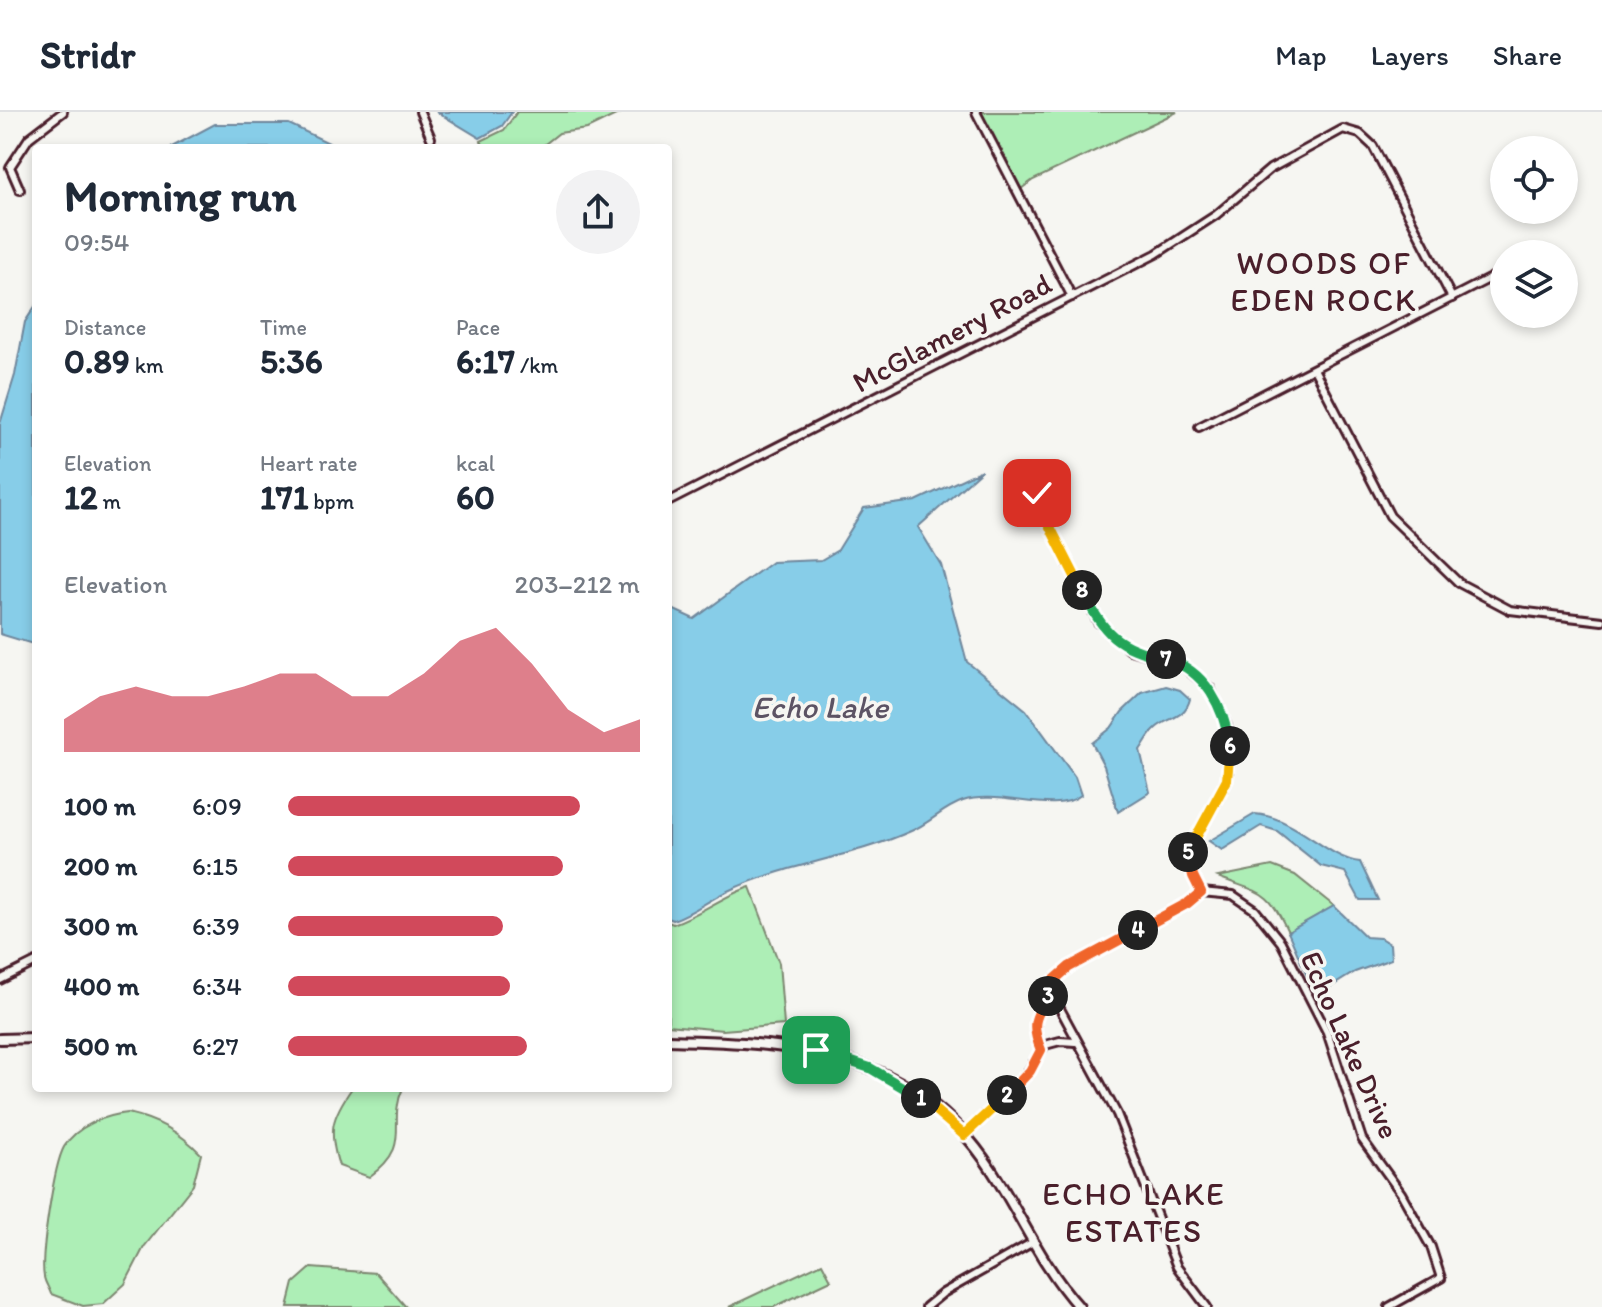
<!DOCTYPE html>
<meta charset="utf-8">
<style>
body{margin:0;font-family:Itim,sans-serif;background:#f2f2f3;color:#1f2937;height:100vh;display:flex;flex-direction:column;font-size:30px;white-space:nowrap}
*{box-sizing:border-box;margin:0}
p{font-size:26px;color:#747a83}
.icon{flex:none;width:44px;height:44px;fill:none;stroke:currentColor;stroke-width:2;stroke-linecap:round;stroke-linejoin:round}
.map{position:relative;flex:1;overflow:hidden}
.sheet{position:absolute;left:32px;top:32px;width:640px;height:948px;display:flex;flex-direction:column;background:#fff;border-radius:8px;box-shadow:0 4px 12px #0003}
.sheet>*{flex:none}
.tools{position:absolute;left:1490px;top:24px;display:grid;gap:16px}
.tools a{display:grid;place-items:center;width:88px;height:88px;border-radius:50%;background:#fff;box-shadow:0 4px 12px #0003;font-size:40px}
.pin{position:absolute;display:grid;place-items:center;width:68px;height:68px;color:#fff;margin:-34px;border-radius:16px;box-shadow:0 4px 12px #0006}
.km{position:absolute;width:40px;height:40px;margin:-20px;border-radius:50%;background:#222;color:#fff;font-size:22px;line-height:40px;text-align:center}
.round{display:grid;place-items:center;flex:none;width:84px;height:84px;border-radius:42px;background:#f2f2f3}
.headline{display:flex;align-items:center;justify-content:space-between;height:136px;padding:0 32px}
h1{font-size:44px;font-weight:700;line-height:60px}
.figures{display:grid;grid-template-columns:repeat(3,1fr);gap:12px;height:136px;padding:8px 32px}
.figures div{display:grid;align-content:center}
.figures b{font-size:34px;font-weight:700}
.figures small{font-size:22px;font-weight:400}
.figures p{font-size:22px}
.chart{height:224px;padding:16px 32px}
.chart p{display:flex;justify-content:space-between}
.chart svg{width:100%;height:144px;margin-top:8px;fill:#d1495b;opacity:.7}
ul{padding:0 32px;list-style:none;font-size:26px}
li{display:grid;grid-template-columns:128px 96px 1fr;align-items:center;height:60px}
li i{height:20px;border-radius:10px;background:#d1495b}
header{display:flex;align-items:center;gap:48px;box-sizing:border-box;height:112px;padding:0 40px;background:#fff;border-bottom:2px solid #e0e1e3}
header strong{font-size:38px}
nav{display:flex;gap:44px;margin-inline-start:auto;font-size:28px}
.map>svg:first-child{display:block}
.green{fill:#adeeb6;stroke:#7c8670;stroke-width:2}
.water{fill:#87cde8;stroke:#6f879c;stroke-width:2}
.lines{fill:none;stroke-linecap:round;stroke-linejoin:round}
.minor-casing{stroke:#4a1f2b;stroke-width:12}
.tertiary-casing{stroke:#4a1f2b;stroke-width:14}
.minor{stroke:#f6f6f2;stroke-width:6}
.tertiary{stroke:#f6f6f2;stroke-width:8}
.split-1-casing{stroke:#fff;stroke-width:16}
.split-2-casing{stroke:#fff;stroke-width:16}
.split-3-casing{stroke:#fff;stroke-width:16}
.split-4-casing{stroke:#fff;stroke-width:16}
.split-5-casing{stroke:#fff;stroke-width:16}
.split-6-casing{stroke:#fff;stroke-width:16}
.split-7-casing{stroke:#fff;stroke-width:16}
.split-8-casing{stroke:#fff;stroke-width:16}
.split-9-casing{stroke:#fff;stroke-width:16}
.split-1{stroke:#22a559;stroke-width:10}
.split-2{stroke:#f5b400;stroke-width:10}
.split-3{stroke:#f0652b;stroke-width:10}
.split-4{stroke:#f0652b;stroke-width:10}
.split-5{stroke:#f0652b;stroke-width:10}
.split-6{stroke:#f5b400;stroke-width:10}
.split-7{stroke:#22a559;stroke-width:10}
.split-8{stroke:#22a559;stroke-width:10}
.split-9{stroke:#f5b400;stroke-width:10}
.labels{text-anchor:middle;stroke-width:7;stroke-linejoin:round;paint-order:stroke}
.street-label{font-size:30px;fill:#4a1f2b;stroke:#f6f6f2}
.neighbourhood-label{font-size:32px;letter-spacing:2px;fill:#4a1f2b;stroke:#f6f6f2}
.water-label{font-size:32px;font-style:italic;fill:#5c5364;stroke:#f6f6f2}
</style>
<header>
<strong>Stridr</strong>
<nav><a>Map</a><a>Layers</a><a>Share</a></nav>
</header>
<div class="map">
<svg width="1602" height="1195" viewBox="0 0 1602 1195">
<rect width="100%" height="100%" fill="#f6f6f2"/>
<filter id="ink" filterUnits="userSpaceOnUse"><feTurbulence type="fractalNoise" baseFrequency=".0125" numOctaves="2"/><feDisplacementMap in="SourceGraphic" scale="16" xChannelSelector="R" yChannelSelector="G"/><feConvolveMatrix kernelMatrix="1 2 1 2 8 2 1 2 1" color-interpolation-filters="sRGB"/></filter>
<g filter="url(#ink)">
<g class="green">
<path d="M517 0H622L587 17 559 21 540 36H485L481 29 504 18Z"/>
<path d="M980 0H1177L1033 68 1021 77Z"/>
<path d="M1272 754 1295 763 1334 794 1288 820C1268 776 1261 782 1218 765Z"/>
<path d="M750 775 779 851 784 913 723 918 668 913V810L673 812C700 803 722 784 750 775Z"/>
<path d="M352 976H403C386 1013 415 1032 369 1065L339 1054C328 1019 331 1006 352 976Z"/>
<path d="M128 1001C158 1008 180 1020 201 1042L193 1073 144 1135 125 1172 103 1192 83 1194 51 1182C49 1176 45 1171 44 1165 40 1145 54 1053 64 1035 76 1014 106 1003 128 1001Z"/>
<path d="M822 1151 831 1168 774 1195H729Z"/>
<path d="M311 1156 376 1161 406 1195H288L294 1171Z"/>
</g>
<g class="water">
<path d="M437 0H512L502 14 480 26Z"/>
<path d="M215 12H289L329 31 332 36H170Z"/>
<path d="M36 193V533L0 522V312L15 263 25 210Z"/>
<path d="M982 358 918 415 941 453 967 550 1026 598 1075 665 1081 683C1055 704 999 677 963 689 943 696 930 711 911 719 853 745 789 752 732 777 711 786 694 801 673 808L668 806V495L694 507 772 450 821 448 838 438 864 396 916 389Z"/>
<path d="M1166 574 1180 578 1190 587C1185 607 1168 605 1156 616 1149 622 1145 631 1140 638L1150 680 1118 700 1104 654 1092 631 1111 616 1122 600 1142 581Z"/>
<path d="M1255 702C1298 706 1326 746 1360 750L1378 788H1360L1345 760 1321 754 1277 719 1261 714 1222 738 1209 729Z"/>
<path d="M1334 794 1366 825 1380 826 1390 832 1391 847 1355 860 1329 876 1317 877 1307 864 1288 820Z"/>
</g>
<g class="lines">
<defs>
<g id="minor">
<path d="M420 0 431 26"/>
<path d="M976 0 1072 185"/>
<path d="M20 78 10 55 29 26 63 0"/>
<path d="M1314 257 1390 404 1459 471 1510 498 1602 509"/>
<path d="M1199 315 1504 159"/>
<path d="M668 390 1156 142 1216 103 1270 57 1343 17 1360 22 1373 34 1452 186"/>
<path d="M1049 401 1040 393 1037 381 1046 371 1056 376C1061 387 1058 393 1049 401L1050 415 1098 510 1130 538 1179 551 1210 576 1227 614 1231 639 1227 668 1188 739 1193 764 1201 780"/>
<path d="M0 868 36 850"/>
<path d="M1041 938C1030 911 1035 904 1051 880"/>
<path d="M964 1023 1024 966 1045 933 1060 929 1075 930"/>
<path d="M926 1195 943 1181 1033 1130"/>
<path d="M1207 1195 1177 1155 1117 1002 1051 880 1053 869 1069 855 1188 791 1201 780 1233 783 1255 798 1281 830 1327 920 1362 1027 1401 1081 1431 1135 1441 1166 1389 1195"/>
</g>
<g id="tertiary">
<path d="M0 927 36 926"/>
<path d="M668 928C797 931 912 937 991 1057 1021 1103 1042 1154 1079 1195"/>
</g>
</defs>
<use href="#minor" class="minor-casing"/>
<use href="#tertiary" class="tertiary-casing"/>
<use href="#minor" class="minor"/>
<use href="#tertiary" class="tertiary"/>
</g>
</g>
<g class="lines" filter="url(#ink)">
<defs>
<path id="split-1" d="M816 938 870 956 921 986"/>
<path id="split-2" d="M921 986 964 1023 1007 983"/>
<path id="split-3" d="M1007 983 1030 959 1041 938C1031 914 1034 906 1048 884"/>
<path id="split-4" d="M1048 884 1053 869 1069 855 1138 818"/>
<path id="split-5" d="M1138 818 1188 791 1201 780 1193 764 1188 740"/>
<path id="split-6" d="M1188 740 1227 668 1230 634"/>
<path id="split-7" d="M1166 547C1206 558 1224 596 1230 634"/>
<path id="split-8" d="M1082 478C1105 524 1116 534 1166 547"/>
<path id="split-9" d="M1037 381 1040 393 1049 401 1050 415 1082 478"/>
</defs>
<use href="#split-1" class="split-1-casing"/>
<use href="#split-2" class="split-2-casing"/>
<use href="#split-3" class="split-3-casing"/>
<use href="#split-4" class="split-4-casing"/>
<use href="#split-5" class="split-5-casing"/>
<use href="#split-6" class="split-6-casing"/>
<use href="#split-7" class="split-7-casing"/>
<use href="#split-8" class="split-8-casing"/>
<use href="#split-9" class="split-9-casing"/>
<use href="#split-1" class="split-1"/>
<use href="#split-2" class="split-2"/>
<use href="#split-3" class="split-3"/>
<use href="#split-4" class="split-4"/>
<use href="#split-5" class="split-5"/>
<use href="#split-6" class="split-6"/>
<use href="#split-7" class="split-7"/>
<use href="#split-8" class="split-8"/>
<use href="#split-9" class="split-9"/>
</g>
<g class="labels">
<g class="street-label">
<text transform="translate(952 221) rotate(-28)" y="10">McGlamery Road</text>
<text transform="translate(1350 933) rotate(66)" y="10">Echo Lake Drive</text>
</g>
<g class="neighbourhood-label">
<text x="1324" y="162">WOODS OF<tspan x="1324" dy="37">EDEN ROCK</tspan></text>
<text x="1134" y="1093">ECHO LAKE<tspan x="1134" dy="37">ESTATES</tspan></text>
</g>
<g class="water-label">
<text x="820" y="606">Echo Lake</text>
</g>
</g>
</svg>
<div class="tools">
<a><svg class="icon" aria-label="locate" viewBox="0 0 24 24"><circle cx="12" cy="12" r="6"/><path d="M12 2v4M12 18v4M2 12h4M18 12h4"/></svg></a>
<a><svg class="icon" aria-label="layers" viewBox="0 0 24 24"><path d="M12 4l9 5-9 5-9-5zM3 14l9 5 9-5"/></svg></a>
</div>
<div class="pin" style="left:816px;top:938px;background:#1e9e55"><svg class="icon" aria-label="arrive" viewBox="0 0 24 24"><path d="M6 21V4h12l-3 4 3 4H6"/></svg></div>
<div class="pin" style="left:1037px;top:381px;background:#d93025"><svg class="icon" aria-label="check" viewBox="0 0 24 24"><path d="M5 12l5 5 9-10"/></svg></div>
<b class="km" style="left:921px;top:986px">1</b>
<b class="km" style="left:1007px;top:983px">2</b>
<b class="km" style="left:1048px;top:884px">3</b>
<b class="km" style="left:1138px;top:818px">4</b>
<b class="km" style="left:1188px;top:740px">5</b>
<b class="km" style="left:1230px;top:634px">6</b>
<b class="km" style="left:1166px;top:547px">7</b>
<b class="km" style="left:1082px;top:478px">8</b>
<section class="sheet">
<div class="headline"><div><h1>Morning run</h1><p>09:54</p></div><a class="round"><svg class="icon" aria-label="share" viewBox="0 0 24 24"><path d="M12 15V3M7 8l5-5 5 5M5 13v7h14v-7"/></svg></a></div>
<div class="figures">
<div><p>Distance</p><b>0.89<small> km</small></b></div>
<div><p>Time</p><b>5:36</b></div>
<div><p>Pace</p><b>6:17<small> /km</small></b></div>
</div>
<div class="figures">
<div><p>Elevation</p><b>12<small> m</small></b></div>
<div><p>Heart rate</p><b>171<small> bpm</small></b></div>
<div><p>kcal</p><b>60</b></div>
</div>
<div class="chart"><p><span>Elevation</span>203–212 m</p>
<svg viewBox="0 0 160 44" preserveAspectRatio="none"><path d="M0 44V34L10 27L20 24L30 27L40 27L50 24L60 20L70 20L80 27L90 27L100 20L110 10L120 6L130 17L140 31L150 38L160 34V44z"/></svg>
</div>
<ul>
<li><b>100 m</b>6:09<i style="width:83%"></i></li>
<li><b>200 m</b>6:15<i style="width:78%"></i></li>
<li><b>300 m</b>6:39<i style="width:61%"></i></li>
<li><b>400 m</b>6:34<i style="width:63%"></i></li>
<li><b>500 m</b>6:27<i style="width:68%"></i></li>
</ul>
</section>
</div>
